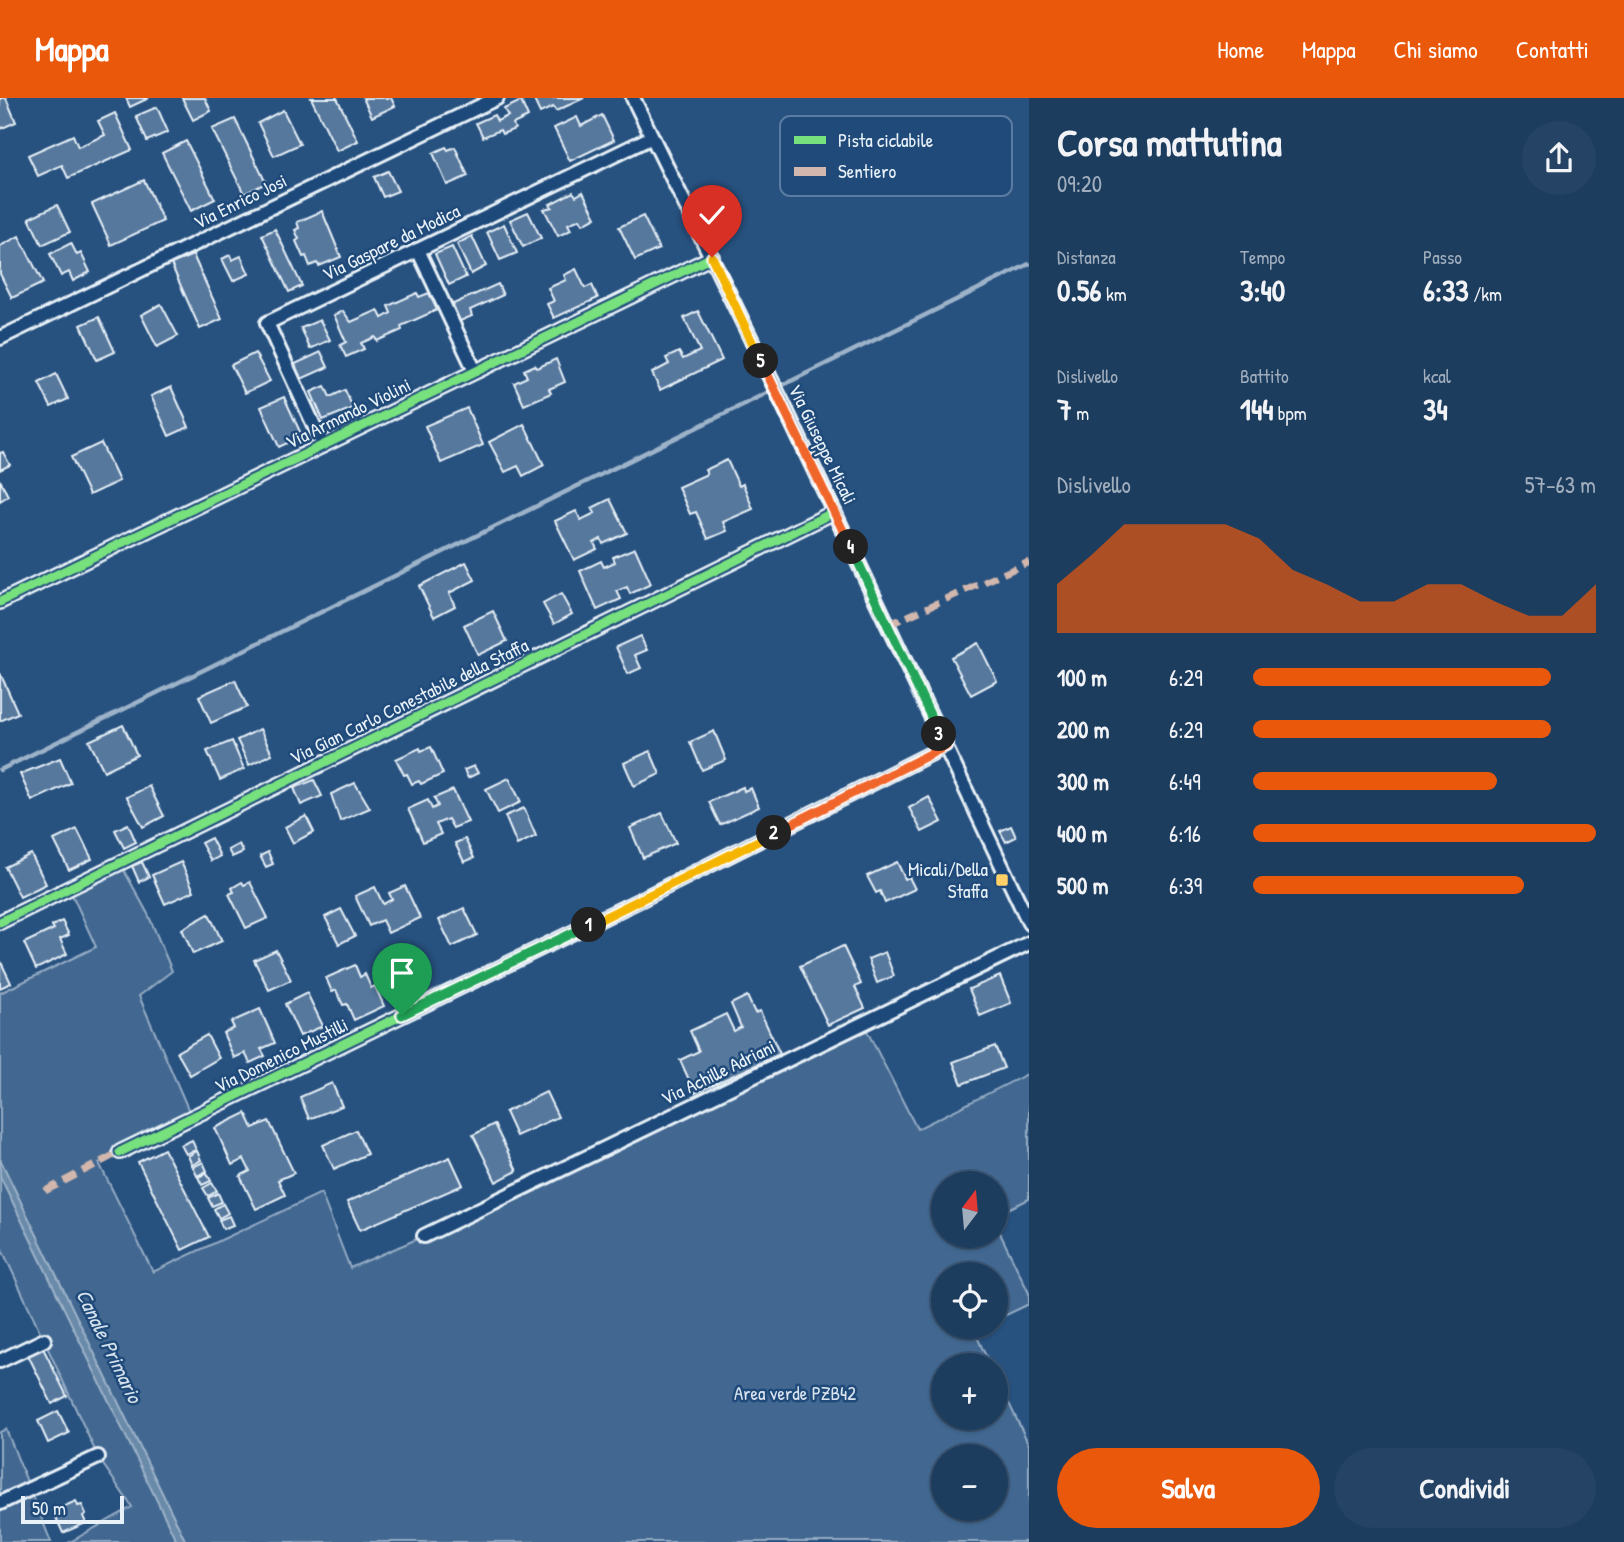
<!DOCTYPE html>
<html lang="it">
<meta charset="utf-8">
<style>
body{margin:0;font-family:"Patrick Hand",sans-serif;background:#254465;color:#f1f3f6;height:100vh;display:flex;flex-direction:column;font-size:26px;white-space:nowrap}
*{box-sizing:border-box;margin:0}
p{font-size:23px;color:#a0aebd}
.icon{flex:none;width:38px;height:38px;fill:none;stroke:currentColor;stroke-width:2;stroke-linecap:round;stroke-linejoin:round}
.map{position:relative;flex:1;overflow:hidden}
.details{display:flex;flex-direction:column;background:#1d3d5f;width:595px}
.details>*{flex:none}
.needle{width:46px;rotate:16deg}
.fabs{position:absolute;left:931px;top:1073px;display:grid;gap:14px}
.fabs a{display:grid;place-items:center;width:77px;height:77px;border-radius:50%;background:#1d3d5f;box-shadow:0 2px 5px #0004,0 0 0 2px #3b5674;font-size:35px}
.scale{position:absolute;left:21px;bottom:18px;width:103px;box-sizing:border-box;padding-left:7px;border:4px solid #e8f1f8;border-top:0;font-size:19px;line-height:24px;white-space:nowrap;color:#e8f1f8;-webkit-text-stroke:5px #1f4a7a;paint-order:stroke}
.pin{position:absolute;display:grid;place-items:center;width:60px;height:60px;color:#fff;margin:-72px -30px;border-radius:50% 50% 50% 0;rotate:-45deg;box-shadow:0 0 7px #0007}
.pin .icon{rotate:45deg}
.km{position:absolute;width:35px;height:35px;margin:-18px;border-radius:50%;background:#222;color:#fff;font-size:19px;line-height:35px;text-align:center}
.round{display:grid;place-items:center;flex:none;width:74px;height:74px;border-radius:37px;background:#254465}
.overview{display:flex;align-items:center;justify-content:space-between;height:119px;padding:0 28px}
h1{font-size:38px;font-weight:700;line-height:52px}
.stats{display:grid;grid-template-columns:repeat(3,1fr);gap:10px;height:119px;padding:7px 28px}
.stats div{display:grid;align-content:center}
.stats b{font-size:30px;font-weight:700}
.stats small{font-size:19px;font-weight:400}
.stats p{font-size:19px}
.chart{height:196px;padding:14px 28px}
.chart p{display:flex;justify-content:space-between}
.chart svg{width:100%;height:126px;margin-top:7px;fill:#ea580c;opacity:.7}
.button{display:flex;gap:14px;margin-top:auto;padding:14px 28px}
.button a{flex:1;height:80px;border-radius:42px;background:#ea580c;color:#fff;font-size:28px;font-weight:700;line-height:80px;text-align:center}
.button a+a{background:#254465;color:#f1f3f6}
ul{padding:0 28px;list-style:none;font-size:23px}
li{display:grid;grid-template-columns:112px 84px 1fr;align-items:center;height:52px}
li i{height:18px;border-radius:9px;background:#ea580c}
header{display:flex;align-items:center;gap:42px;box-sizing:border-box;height:98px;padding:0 35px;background:#ea580c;color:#fff}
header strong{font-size:33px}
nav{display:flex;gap:38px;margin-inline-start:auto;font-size:24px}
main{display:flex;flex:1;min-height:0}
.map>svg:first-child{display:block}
.green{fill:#436891;stroke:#96acc4;stroke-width:2;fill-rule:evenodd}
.water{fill:#6b8aaa;stroke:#9db3c9;stroke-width:2}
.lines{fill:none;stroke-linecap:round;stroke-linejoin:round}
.stream{stroke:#9db3c9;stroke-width:4.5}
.building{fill:#57789d;stroke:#e8f1f8;stroke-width:2}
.minor-casing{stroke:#e8f1f8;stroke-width:18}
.minor{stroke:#1f4a7a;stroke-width:12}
.quiet{stroke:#d1b7ad;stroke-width:7;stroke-dasharray:14 7;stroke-linecap:butt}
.cycleway-casing{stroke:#1f4a7a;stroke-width:13}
.cycleway{stroke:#77e17e;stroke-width:9}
.split-1-casing{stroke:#fff;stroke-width:14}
.split-2-casing{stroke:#fff;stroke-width:14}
.split-3-casing{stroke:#fff;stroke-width:14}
.split-4-casing{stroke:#fff;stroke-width:14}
.split-5-casing{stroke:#fff;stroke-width:14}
.split-6-casing{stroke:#fff;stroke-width:14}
.split-1{stroke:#22a559;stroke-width:9}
.split-2{stroke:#f5b400;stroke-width:9}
.split-3{stroke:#f0652b;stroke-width:9}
.split-4{stroke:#22a559;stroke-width:9}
.split-5{stroke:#f0652b;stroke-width:9}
.split-6{stroke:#f5b400;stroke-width:9}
.poi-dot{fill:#ffd166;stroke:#1f4a7a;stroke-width:2.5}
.labels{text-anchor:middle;stroke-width:5;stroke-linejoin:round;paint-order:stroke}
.street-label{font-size:19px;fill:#e8f1f8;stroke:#1f4a7a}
.poi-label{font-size:19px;fill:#e8f1f8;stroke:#1f4a7a;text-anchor:end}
.park-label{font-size:19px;fill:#d8e3ee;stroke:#1f4a7a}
.water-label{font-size:21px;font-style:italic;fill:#d5e2ec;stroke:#1f4a7a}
.key{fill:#1f4a7a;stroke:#5b7ca0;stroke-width:2}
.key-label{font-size:19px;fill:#e8f1f8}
</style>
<header>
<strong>Mappa</strong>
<nav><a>Home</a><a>Mappa</a><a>Chi siamo</a><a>Contatti</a></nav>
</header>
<main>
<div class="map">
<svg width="1029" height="1444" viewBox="0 0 1029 1444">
<rect width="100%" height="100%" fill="#27517f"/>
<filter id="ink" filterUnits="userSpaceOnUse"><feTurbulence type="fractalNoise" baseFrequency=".0143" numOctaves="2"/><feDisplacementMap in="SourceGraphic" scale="14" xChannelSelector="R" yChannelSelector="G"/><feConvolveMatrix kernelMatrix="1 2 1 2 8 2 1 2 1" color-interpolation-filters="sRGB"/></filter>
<g filter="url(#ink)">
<g class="green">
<path d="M120 765 148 816 172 873 139 898 189 1013 99 1065 153 1174 321 1095 350 1170 424 1138 863 925 917 1031 1029 975V1101L996 1117V1085H943V1138H996V1127L1029 1195V1206L996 1222V1176H943V1228L981 1229 974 1232 990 1267H943V1320H996V1278L1029 1347V1444H70L132 1409 98 1359 0 1147V895L96 849 69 790ZM943 1358H996V1410H943Z"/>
<path d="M6 1331 51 1444H0V1334Z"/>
</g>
<path class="water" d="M0 1061 186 1444H177L0 1078Z"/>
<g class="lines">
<path class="stream" d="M0 672 1029 166"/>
</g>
<g class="building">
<path d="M0 0H6L16 24 0 31Z"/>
<path d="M126 0H149L130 9Z"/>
<path d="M182 0H205L211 13 193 22Z"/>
<path d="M311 0H337L358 43 337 53Z"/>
<path d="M363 0H391L395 8 372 19Z"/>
<path d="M533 0H584L556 13 553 9 540 15Z"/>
<path d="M521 3 528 19 513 26 515 31 502 36 500 32 483 39 476 25 494 17 497 23 508 18 504 11Z"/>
<path d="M157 9 168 34 147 43 136 18Z"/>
<path d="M283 12 300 46 274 58 258 25Z"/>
<path d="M115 15 132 52 68 80 62 67 38 78 28 57 73 37 78 49 105 37 98 23Z"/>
<path d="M602 17 614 42 570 63 554 30 577 19 581 28Z"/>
<path d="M235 21 266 85 244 96 212 31Z"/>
<path d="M186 43 215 101 191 113 162 55Z"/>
<path d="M446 49 448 52 455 49 468 78 447 87 433 55Z"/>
<path d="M388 73 398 93 383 99 374 79Z"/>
<path d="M144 82 163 123 111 147 92 106Z"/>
<path d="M573 94 576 98 583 94 596 119 583 126 580 121 568 126 571 132 558 138 544 111 552 109 550 106Z"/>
<path d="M57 107 70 134 42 147 29 120Z"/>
<path d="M322 113 341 159 319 168 317 165 310 168 306 158 303 159 296 143 299 141 295 132 299 130 297 124Z"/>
<path d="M528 114 541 140 523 149 510 122Z"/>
<path d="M643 118 659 151 635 162 619 129Z"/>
<path d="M504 126 517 155 500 162 487 134Z"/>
<path d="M275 131 302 188 289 194 262 137Z"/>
<path d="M19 138 43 185 12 200 0 176V148Z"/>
<path d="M472 138 486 168 471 176 457 146Z"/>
<path d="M71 145 77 157 81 155 90 174 73 183 69 174 61 178 50 156Z"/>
<path d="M452 149 466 179 449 187 435 156Z"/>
<path d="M193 157 222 221 200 231 171 166Z"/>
<path d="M230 157 232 162 241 158 249 176 233 183 222 161Z"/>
<path d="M576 171 585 190 592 187 598 200 554 220 547 206 554 203 548 190 566 182 564 177Z"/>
<path d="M498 186 503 197 470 212 472 218 458 224 451 207Z"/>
<path d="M417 195 419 199 429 195 437 212 401 228 402 232 377 243 375 239 361 245 364 251 346 259 340 247 346 244 334 217 343 213 351 224 378 212 382 220 391 215 388 208Z"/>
<path d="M161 206 178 238 157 249 141 217Z"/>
<path d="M698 213 722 262 660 292 652 275 669 266 666 260 679 254 683 261 700 253 684 220Z"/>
<path d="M99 219 115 254 97 262 81 227Z"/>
<path d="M320 222 330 242 310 251 301 230Z"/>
<path d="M321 254 328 269 299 282 293 267Z"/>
<path d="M255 255 270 283 245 295 231 267Z"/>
<path d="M556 261 565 284 549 291 551 295 524 307 514 285 527 279 524 272 535 267 537 270Z"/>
<path d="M56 276 68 301 51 309 39 285Z"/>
<path d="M325 288 330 299 345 292 353 310 323 322 311 294Z"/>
<path d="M171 289 189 329 169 338 151 298Z"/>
<path d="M284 299 302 338 279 349 261 309Z"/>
<path d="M467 310 483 347 441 365 425 328Z"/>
<path d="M524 326 544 367 523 378 518 368 505 374 489 344Z"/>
<path d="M101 345 119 383 89 397 71 359Z"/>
<path d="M3 354 10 367 0 372V355Z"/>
<path d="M727 362 739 388 743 386 753 411 723 424 727 433 708 441 696 414 690 416 678 389 707 376 705 372Z"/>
<path d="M0 382 8 398 0 403Z"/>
<path d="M610 401 627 435 603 446 601 441 594 445 597 451 574 462 555 423 576 413 581 422 595 415 592 410Z"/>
<path d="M635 450 651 486 630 496 627 489 617 493 621 501 597 512 580 473 601 463 604 469 615 464 613 459Z"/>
<path d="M466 464 475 482 449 495 455 508 434 519 419 488Z"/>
<path d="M561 496 572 516 554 526 543 506Z"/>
<path d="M493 513 507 543 478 557 464 527Z"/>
<path d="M640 538 647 552 635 557 641 570 628 576 616 549Z"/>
<path d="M978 545 997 583 971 597 951 559Z"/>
<path d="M0 575 18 615 0 623Z"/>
<path d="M235 582 247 609 211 625 199 598Z"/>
<path d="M123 627 137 657 104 673 89 643Z"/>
<path d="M260 631 272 656 249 667 237 642Z"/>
<path d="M714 633 726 662 702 672 690 644Z"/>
<path d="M232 643 244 671 220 682 207 653Z"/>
<path d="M431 649 443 676 421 686 419 683 412 686 407 676 404 677 396 661 420 650 421 653Z"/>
<path d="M650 653 660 676 634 688 624 665Z"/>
<path d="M60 660 71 685 32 703 20 676Z"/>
<path d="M474 668 478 675 468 680 464 672Z"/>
<path d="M509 680 521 704 498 715 486 691Z"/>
<path d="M314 682 322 698 301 707 294 690Z"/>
<path d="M355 685 370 710 340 723 331 696Z"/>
<path d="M149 688 164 718 143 729 127 699Z"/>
<path d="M743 689 744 693 751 690 759 709 720 727 709 704Z"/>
<path d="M453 692 468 724 453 730 448 721 436 726 441 736 423 744 408 711 428 702 432 711 438 708 434 700Z"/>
<path d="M929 699 942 724 922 734 909 710Z"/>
<path d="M524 710 536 738 517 747 505 718Z"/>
<path d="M662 715 676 745 643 760 630 730Z"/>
<path d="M306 718 314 734 293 745 285 729Z"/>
<path d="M128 726 136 744 124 750 115 732Z"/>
<path d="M1011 728 1016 739 1006 744 1000 733Z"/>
<path d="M77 731 92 761 69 772 54 742Z"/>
<path d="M211 740 220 758 211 763 201 745Z"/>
<path d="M465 741 474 760 464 764 455 745Z"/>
<path d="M239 746 243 754 232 759 228 752Z"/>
<path d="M268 754 273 766 266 769 260 758Z"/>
<path d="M31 756 46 786 20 799 5 769Z"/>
<path d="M142 764 149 779 139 784 132 768Z"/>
<path d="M181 764 194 793 165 806 152 777Z"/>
<path d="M897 764 905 781 909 779 915 791 885 805 880 793 876 795 867 778Z"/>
<path d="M242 784 244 787 250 784 268 820 246 830 229 796 234 794 232 790Z"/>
<path d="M405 788 420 820 388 835 382 822 369 828 355 798 375 789 383 806 392 801 389 795Z"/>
<path d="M464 810 477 837 452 849 439 822Z"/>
<path d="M341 811 355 838 339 846 325 819Z"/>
<path d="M209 816 222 843 193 856 182 831Z"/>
<path d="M62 823 69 837 60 841 67 856 36 871 24 845 54 831 52 828Z"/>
<path d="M843 848 861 886 855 889 865 910 828 927 800 868Z"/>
<path d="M276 852 291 882 269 892 254 862Z"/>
<path d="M885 854 894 878 877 885 868 861Z"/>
<path d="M0 862 11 885 0 890Z"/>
<path d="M355 867 360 879 365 876 371 890 375 888 384 908 354 922 347 906 343 907 336 892 332 894 326 880Z"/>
<path d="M1000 878 1011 905 980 918 969 891Z"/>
<path d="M307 895 323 928 300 938 285 906Z"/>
<path d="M747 898 755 915 760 913 780 956 695 995 680 962 699 953 690 933 726 916 734 933 741 929 731 906Z"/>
<path d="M260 911 275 945 261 951 265 958 250 965 245 955 234 960 223 935 234 930 231 924Z"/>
<path d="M207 937 219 960 190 977 177 954Z"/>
<path d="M995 948 1004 970 962 986 953 964Z"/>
<path d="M332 985 342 1008 309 1021 300 999Z"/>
<path d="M546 994 558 1019 516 1038 505 1014Z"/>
<path d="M246 1015 253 1030 269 1023 294 1075 278 1082 285 1097 256 1111 240 1078 250 1073 244 1061 232 1067 215 1030Z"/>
<path d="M494 1026 517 1073 496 1084 473 1037Z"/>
<path d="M356 1032 367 1056 334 1071 323 1047Z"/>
<path d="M192 1042 196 1052 186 1056 181 1047Z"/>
<path d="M164 1051 209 1139 182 1152 138 1064Z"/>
<path d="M197 1053 201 1062 192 1067 188 1058Z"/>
<path d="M450 1059 463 1087 360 1132 347 1104Z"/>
<path d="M203 1064 207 1073 197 1078 193 1069Z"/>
<path d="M207 1075 211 1083 202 1087 198 1079Z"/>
<path d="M212 1085 217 1093 208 1098 203 1090Z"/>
<path d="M218 1095 222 1104 212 1108 208 1100Z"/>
<path d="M223 1106 228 1115 219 1120 214 1111Z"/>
<path d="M229 1118 233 1127 223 1131 219 1122Z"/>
<path d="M43 1250 67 1298 52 1306 28 1257Z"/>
<path d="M58 1313 69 1335 48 1345 38 1323Z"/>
<path d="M76 1403 78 1408 82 1407 86 1416 83 1418 86 1425 63 1435 53 1413Z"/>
</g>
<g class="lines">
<defs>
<g id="minor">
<path d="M633 0 782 304 1029 825"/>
<path d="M418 152 475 273"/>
<path d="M0 240 497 0"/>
<path d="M323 347 267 225 652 39"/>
<path d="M0 504 712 159"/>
<path d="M0 824 834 414"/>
<path d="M120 1054 644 800 946 648"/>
<path d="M424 1138 1029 845"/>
<path d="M0 1263 44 1242"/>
<path d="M0 1405 98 1359"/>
</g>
</defs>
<use href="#minor" class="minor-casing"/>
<use href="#minor" class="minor"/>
<g class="quiet">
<path d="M888 527 1029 464"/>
<path d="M45 1093 120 1054"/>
</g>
<defs>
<g id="cycleway">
<path d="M0 504 712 159"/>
<path d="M0 824 834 414"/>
<path d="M120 1054 644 800 946 648"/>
</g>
</defs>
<use href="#cycleway" class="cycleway-casing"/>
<use href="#cycleway" class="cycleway"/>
</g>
</g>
<g class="lines" filter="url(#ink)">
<defs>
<path id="split-1" d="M402 917 589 827"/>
<path id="split-2" d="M589 827 774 735"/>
<path id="split-3" d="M774 735 946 648 939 636"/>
<path id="split-4" d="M851 449 939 636"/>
<path id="split-5" d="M761 263 851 449"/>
<path id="split-6" d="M712 159 761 263"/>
</defs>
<use href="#split-1" class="split-1-casing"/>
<use href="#split-2" class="split-2-casing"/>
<use href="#split-3" class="split-3-casing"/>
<use href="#split-4" class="split-4-casing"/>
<use href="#split-5" class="split-5-casing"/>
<use href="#split-6" class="split-6-casing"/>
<use href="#split-1" class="split-1"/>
<use href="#split-2" class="split-2"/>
<use href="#split-3" class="split-3"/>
<use href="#split-4" class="split-4"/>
<use href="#split-5" class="split-5"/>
<use href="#split-6" class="split-6"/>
</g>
<rect class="poi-dot" x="995" y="775" width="14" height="14" rx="3.5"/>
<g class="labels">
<g class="street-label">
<text transform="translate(240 103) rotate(-26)" y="7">Via Enrico Josi</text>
<text transform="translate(391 144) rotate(-26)" y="7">Via Gaspare da Modica</text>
<text transform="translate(348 315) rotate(-26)" y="7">Via Armando Violini</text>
<text transform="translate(823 346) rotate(64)" y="7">Via Giuseppe Micali</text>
<text transform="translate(409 603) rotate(-26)" y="7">Via Gian Carlo Conestabile della Staffa</text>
<text transform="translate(281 957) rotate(-26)" y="7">Via Domenico Mustilli</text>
<text transform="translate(718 974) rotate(-26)" y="7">Via Achille Adriani</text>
</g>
<g class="poi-label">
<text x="988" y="778">Micali/Della<tspan x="988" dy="22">Staffa</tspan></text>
</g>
<g class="park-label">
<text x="795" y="1302">Area verde PZB42</text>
</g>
<g class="water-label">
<text transform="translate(109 1248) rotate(64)" y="7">Canale Primario</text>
</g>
</g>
<rect x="780" y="18" width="232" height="80" rx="10" class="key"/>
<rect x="794" y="38" width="32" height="8" fill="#77e17e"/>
<rect x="794" y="69" width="32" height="9" fill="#d1b7ad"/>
<g class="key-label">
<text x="838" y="49">Pista ciclabile</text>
<text x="838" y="80">Sentiero</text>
</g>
</svg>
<div class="fabs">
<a><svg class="needle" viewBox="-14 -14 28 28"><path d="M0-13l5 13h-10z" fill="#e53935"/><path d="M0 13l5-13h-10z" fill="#a0aebd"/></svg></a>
<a><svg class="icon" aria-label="locate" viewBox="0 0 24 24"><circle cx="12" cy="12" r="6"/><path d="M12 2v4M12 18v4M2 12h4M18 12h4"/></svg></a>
<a>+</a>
<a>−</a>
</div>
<div class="scale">50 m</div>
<div class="pin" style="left:402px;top:917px;background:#1e9e55"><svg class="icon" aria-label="arrive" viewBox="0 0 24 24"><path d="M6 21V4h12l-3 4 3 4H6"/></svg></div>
<div class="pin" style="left:712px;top:159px;background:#d93025"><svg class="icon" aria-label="check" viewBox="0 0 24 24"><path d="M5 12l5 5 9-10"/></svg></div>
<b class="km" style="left:589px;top:827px">1</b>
<b class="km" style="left:774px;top:735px">2</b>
<b class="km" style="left:939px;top:636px">3</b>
<b class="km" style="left:851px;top:449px">4</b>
<b class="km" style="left:761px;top:263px">5</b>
</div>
<section class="details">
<div class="overview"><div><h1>Corsa mattutina</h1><p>09:20</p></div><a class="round"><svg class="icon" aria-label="share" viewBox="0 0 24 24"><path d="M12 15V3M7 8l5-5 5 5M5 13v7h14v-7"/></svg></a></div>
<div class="stats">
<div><p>Distanza</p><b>0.56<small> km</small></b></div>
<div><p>Tempo</p><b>3:40</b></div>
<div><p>Passo</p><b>6:33<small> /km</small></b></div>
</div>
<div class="stats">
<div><p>Dislivello</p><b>7<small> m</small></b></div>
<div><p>Battito</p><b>144<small> bpm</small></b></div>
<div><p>kcal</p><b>34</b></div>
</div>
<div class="chart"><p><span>Dislivello</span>57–63 m</p>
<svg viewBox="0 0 160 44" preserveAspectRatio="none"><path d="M0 44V27L10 17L20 6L30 6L40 6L50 6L60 11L70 22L80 27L90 33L100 33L110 27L120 27L130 33L140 38L150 38L160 27V44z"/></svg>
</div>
<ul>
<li><b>100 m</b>6:29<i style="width:87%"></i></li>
<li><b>200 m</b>6:29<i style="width:87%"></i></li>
<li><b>300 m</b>6:49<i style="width:71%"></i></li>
<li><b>400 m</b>6:16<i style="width:100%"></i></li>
<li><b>500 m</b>6:39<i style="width:79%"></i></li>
</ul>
<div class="button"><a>Salva</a><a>Condividi</a></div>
</section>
</main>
